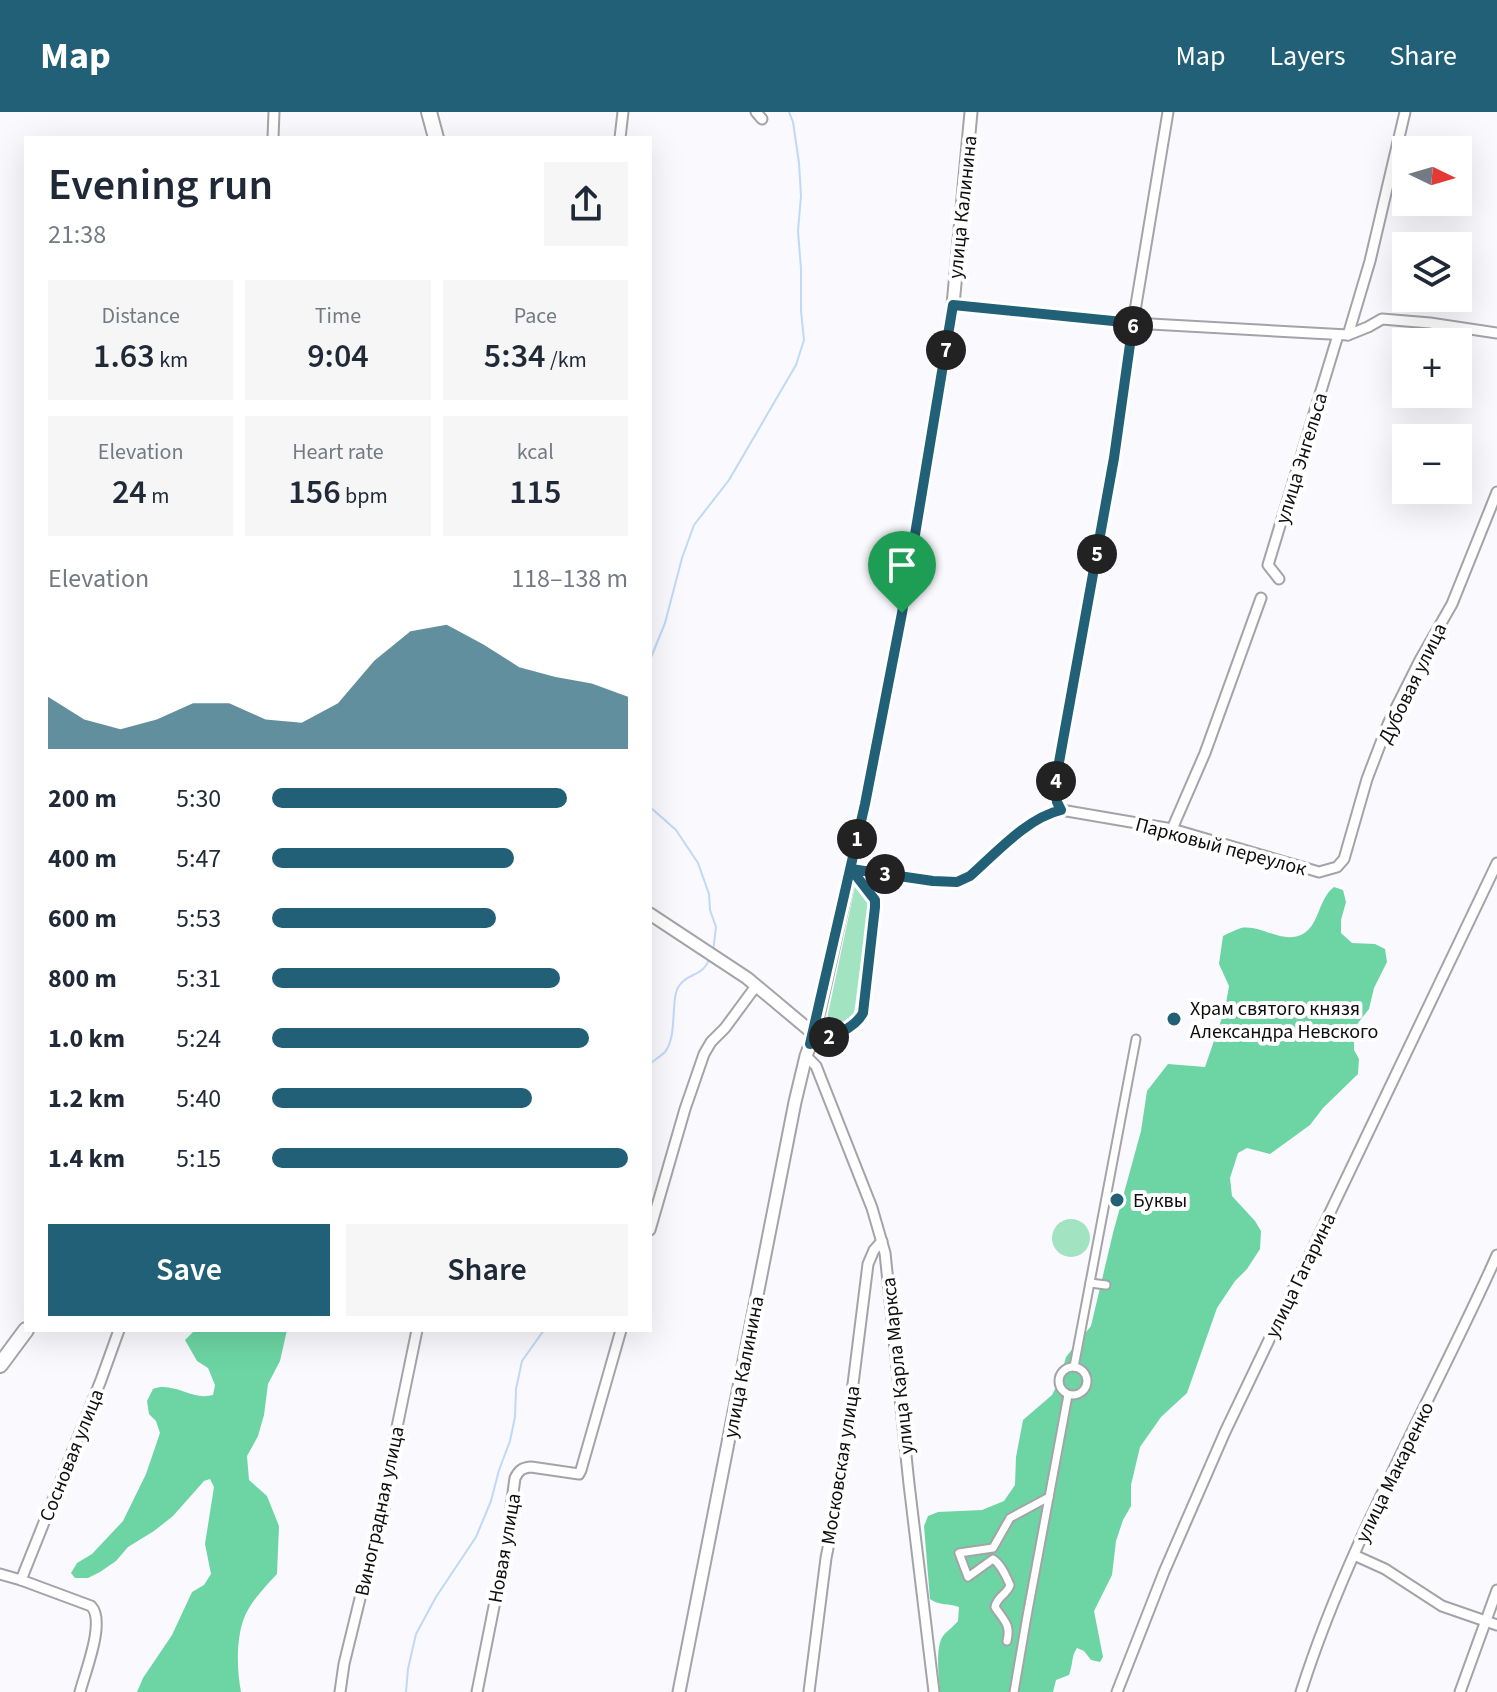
<!DOCTYPE html>
<meta charset="utf-8">
<style>
body{margin:0;font-family:"Source Sans 3",sans-serif;background:#f6f6f7;color:#1f2937;height:100vh;display:flex;flex-direction:column;font-size:30px;white-space:nowrap}
*{box-sizing:border-box;margin:0}
p{font-size:26px;color:#747a83}
.icon{flex:none;width:44px;height:44px;fill:none;stroke:currentColor;stroke-width:2;stroke-linecap:round;stroke-linejoin:round}
.map{position:relative;flex:1;overflow:hidden}
.side{position:absolute;left:24px;top:24px;width:628px;height:1196px;display:flex;flex-direction:column;background:#fff;border-radius:0px;box-shadow:0 8px 32px #0002}
.side>*{flex:none}
.needle{width:52px;rotate:95deg}
.tools{position:absolute;left:1392px;top:24px;display:grid;gap:16px}
.tools a{display:grid;place-items:center;width:80px;height:80px;border-radius:0px;background:#fff;box-shadow:0 8px 32px #0002;font-size:40px}
.pin{position:absolute;display:grid;place-items:center;width:68px;height:68px;color:#fff;margin:-82px -34px;border-radius:50% 50% 50% 0;rotate:-45deg;box-shadow:0 0 8px #0007}
.pin .icon{rotate:45deg}
.km{position:absolute;width:40px;height:40px;margin:-20px;border-radius:50%;background:#222;color:#fff;font-size:22px;line-height:40px;text-align:center}
.round{display:grid;place-items:center;flex:none;width:84px;height:84px;border-radius:0px;background:#f6f6f7}
.overview{display:flex;align-items:center;justify-content:space-between;height:136px;padding:0 24px}
h1{font-size:44px;font-weight:600;line-height:60px}
.stats{display:grid;grid-template-columns:repeat(3,1fr);gap:12px;height:136px;padding:8px 24px}
.stats div{display:grid;align-content:center;border-radius:0px;background:#f6f6f7;text-align:center}
.stats b{font-size:34px;font-weight:600}
.stats small{font-size:22px;font-weight:400}
.stats p{font-size:22px}
.chart{height:224px;padding:16px 24px}
.chart p{display:flex;justify-content:space-between}
.chart svg{width:100%;height:144px;margin-top:8px;fill:#216076;opacity:.7}
.cta{display:flex;gap:16px;margin-top:auto;padding:16px 24px}
.cta a{flex:1;height:92px;border-radius:0px;background:#216076;color:#fff;font-size:32px;font-weight:600;line-height:92px;text-align:center}
.cta a+a{background:#f6f6f7;color:#1f2937}
ul{padding:0 24px;list-style:none;font-size:26px}
li{display:grid;grid-template-columns:128px 96px 1fr;align-items:center;height:60px}
li i{height:20px;border-radius:10px;background:#216076}
header{display:flex;align-items:center;gap:48px;box-sizing:border-box;height:112px;padding:0 40px;background:#216076;color:#fff}
header strong{font-size:38px}
nav{display:flex;gap:44px;margin-inline-start:auto;font-size:28px}
.map>svg:first-child{display:block}
.green{fill:#a2e4c1}
.forest{fill:#6cd5a3}
.lines{fill:none;stroke-linecap:round;stroke-linejoin:round}
.stream{stroke:#bfd9f6;stroke-width:2}
.pedestrian-casing{stroke:#a4a3a7;stroke-width:11}
.minor-casing{stroke:#a4a3a7;stroke-width:13}
.tertiary-casing{stroke:#a4a3a7;stroke-width:15}
.primary-casing{stroke:#a4a3a7;stroke-width:18}
.pedestrian{stroke:#fff;stroke-width:7}
.minor{stroke:#fff;stroke-width:9}
.tertiary{stroke:#fff;stroke-width:11}
.primary{stroke:#fff;stroke-width:14}
.route-casing{stroke:#fff;stroke-width:16}
.route{stroke:#216076;stroke-width:10}
.poi-dot{fill:#216076;stroke:#fff;stroke-width:3}
.labels{text-anchor:middle;stroke-width:8;stroke-linejoin:round;paint-order:stroke}
.street-label{font-size:20px;fill:#0e0e0f;stroke:#fff}
.poi-label{font-size:20px;fill:#0e0e0f;stroke:#fff;text-anchor:start}
</style>
<header>
<strong>Map</strong>
<nav><a>Map</a><a>Layers</a><a>Share</a></nav>
</header>
<div class="map">
<svg width="1497" height="1580" viewBox="0 0 1497 1580">
<rect width="100%" height="100%" fill="#faf9fd"/>
<g class="green">
<path d="M855 774H859L869 788 854 902 827 923 824 921Z"/>
<circle cx="1071" cy="1126" r="19"/>
</g>
<g class="forest">
<path d="M1334 775 1343 778 1346 790 1341 808V821L1352 831 1375 832 1385 837 1387 850 1374 876 1369 897 1358 911 1354 922V938L1359 947 1358 962 1323 996 1310 1013 1270 1042 1247 1036 1238 1041 1230 1066 1232 1084 1255 1109 1261 1119 1260 1137 1247 1157 1235 1169 1217 1196 1187 1281 1161 1305 1140 1335 1131 1373V1394L1123 1408 1116 1429 1112 1463 1094 1499 1103 1545 1100 1550 1091 1548 1084 1539 1077 1536C1071 1545 1073 1553 1069 1563L1056 1568 1053 1580H940C939 1567 935 1535 943 1524 945 1521 955 1513 958 1509L959 1495C948 1491 940 1494 930 1487L924 1414 928 1404 938 1400 982 1398 1004 1389 1015 1373 1016 1345 1023 1308 1052 1283 1060 1267 1066 1245 1091 1214 1113 1121 1141 1019 1147 979 1168 952 1205 955 1225 897 1229 874 1219 852 1223 824C1229 821 1235 818 1241 816 1261 812 1282 833 1303 822 1320 812 1318 787 1334 775Z"/>
<path d="M195 1218H287L280 1249 268 1272 264 1303 258 1324 247 1344 249 1368 267 1384 279 1414 277 1462C265 1475 249 1491 243 1509 236 1530 237 1559 241 1580H137L143 1566 172 1523 192 1480 204 1473 211 1462 205 1432 214 1375 210 1367 204 1369 173 1404 154 1419 128 1435 116 1449 100 1460 88 1466H75L71 1461 77 1451 92 1442 123 1409 146 1362 160 1321 156 1309 149 1302 147 1289 153 1277C173 1269 192 1289 213 1283L215 1273 208 1256 197 1249 185 1228Z"/>
</g>
<g class="lines">
<g class="stream">
<path d="M650 548 665 511 682 446 694 413 729 368 796 253 804 228 801 199V157L798 119 801 84 799 51 793 10 789 0"/>
<path d="M650 695 676 718 698 751 709 782 710 798 716 815 713 840"/>
<path d="M650 952C654 948 661 944 665 940 678 924 670 886 679 874 688 860 702 866 710 846"/>
<path d="M406 1580 408 1557 416 1522 436 1485 476 1425 491 1389 499 1358 510 1329 515 1305 516 1277 522 1249 544 1218"/>
</g>
<defs>
<g id="pedestrian">
<path d="M1090 1171 1106 1173"/>
<path d="M1074 1255 1136 927"/>
<circle cx="1073" cy="1269" r="14"/>
<path d="M1007 1529C1011 1512 1004 1509 995 1495 997 1484 1007 1483 1010 1473 1006 1464 1001 1452 993 1447L968 1465 959 1441 993 1436 1010 1406 1049 1385"/>
<path d="M1014 1580 1027 1504 1068 1283"/>
</g>
<g id="minor">
<path d="M756 0 762 7"/>
<path d="M273 26 274 0"/>
<path d="M620 26 623 0"/>
<path d="M953 193 1133 211 1348 223 1368 215 1382 207 1430 211 1497 221"/>
<path d="M1348 223 1370 149 1405 0"/>
<path d="M1279 467 1268 453 1338 223"/>
<path d="M1061 698 1057 690 1056 667 1114 346 1133 211 1168 0"/>
<path d="M1172 717 1205 641 1261 486"/>
<path d="M851 757 933 769 957 770 970 764C996 741 1027 706 1061 698L1172 717 1319 760 1337 755 1344 747 1367 667 1388 612 1420 548 1452 492 1497 380"/>
<path d="M810 932C828 926 854 918 863 901L875 795V788L851 757"/>
<path d="M806 944 816 954 872 1096 885 1141 909 1372 934 1580"/>
<path d="M650 1118 685 997 704 942 711 930 725 916 756 874"/>
<path d="M1354 1443 1385 1457 1442 1494 1497 1513"/>
<path d="M0 1462 21 1468 91 1494C106 1509 85 1560 80 1580"/>
<path d="M21 1468 101 1268 119 1218"/>
<path d="M340 1580 344 1552 365 1466 384 1396 390 1349 417 1218"/>
<path d="M477 1580 505 1439 515 1366C519 1358 522 1356 531 1355L579 1362 581 1358 621 1218"/>
<path d="M809 1580 826 1446 840 1376 868 1152 874 1138 882 1129"/>
<path d="M1117 1580 1164 1460 1225 1320 1497 751"/>
<path d="M1301 1580C1349 1428 1432 1289 1497 1143"/>
<path d="M1460 1580 1497 1478"/>
</g>
<g id="tertiary">
<path d="M650 802 747 866 814 922"/>
<path d="M679 1580 795 990 806 944 814 922 865 692 902 501 953 193 971 0"/>
</g>
<g id="primary">
<path d="M429 0 436 26"/>
<path d="M0 1253 26 1218"/>
</g>
</defs>
<use href="#pedestrian" class="pedestrian-casing"/>
<use href="#minor" class="minor-casing"/>
<use href="#tertiary" class="tertiary-casing"/>
<use href="#primary" class="primary-casing"/>
<use href="#pedestrian" class="pedestrian"/>
<use href="#minor" class="minor"/>
<use href="#tertiary" class="tertiary"/>
<use href="#primary" class="primary"/>
</g>
<g class="lines">
<defs>
<path id="route" d="M902 501 865 692 810 932C828 926 854 918 863 901L875 795V788L851 757 933 769 957 770 970 764C996 741 1027 706 1061 698L1057 690 1056 667 1114 346 1133 211 953 193 902 501"/>
</defs>
<use href="#route" class="route-casing"/>
<use href="#route" class="route"/>
</g>
<g class="poi-dot">
<circle cx="1174" cy="907" r="8"/>
<circle cx="1117" cy="1088" r="8"/>
</g>
<g class="labels">
<g class="street-label">
<text transform="translate(962 95) rotate(-84)" y="7">улица Калинина</text>
<text transform="translate(1301 346) rotate(-73)" y="7">улица Энгельса</text>
<text transform="translate(1412 571) rotate(-64)" y="7">Дубовая улица</text>
<text transform="translate(1221 734) rotate(15)" y="7">Парковый переулок</text>
<text transform="translate(1300 1163) rotate(-64)" y="7">улица Гагарина</text>
<text transform="translate(897 1254) rotate(-96)" y="7">улица Карла Маркса</text>
<text transform="translate(743 1255) rotate(-79)" y="7">улица Калинина</text>
<text transform="translate(71 1343) rotate(-68)" y="7">Сосновая улица</text>
<text transform="translate(840 1353) rotate(-81)" y="7">Московская улица</text>
<text transform="translate(1394 1360) rotate(-64)" y="7">улица Макаренко</text>
<text transform="translate(379 1399) rotate(-78)" y="7">Виноградная улица</text>
<text transform="translate(504 1436) rotate(-80)" y="7">Новая улица</text>
</g>
<g class="poi-label">
<text x="1190" y="903">Храм святого князя<tspan x="1190" dy="23">Александра Невского</tspan></text>
<text x="1133" y="1095">Буквы</text>
</g>
</g>
</svg>
<div class="tools">
<a><svg class="needle" viewBox="-14 -14 28 28"><path d="M0-13l5 13h-10z" fill="#e53935"/><path d="M0 13l5-13h-10z" fill="#747a83"/></svg></a>
<a><svg class="icon" aria-label="layers" viewBox="0 0 24 24"><path d="M12 4l9 5-9 5-9-5zM3 14l9 5 9-5"/></svg></a>
<a>+</a>
<a>−</a>
</div>
<div class="pin" style="left:902px;top:501px;background:#1e9e55"><svg class="icon" aria-label="arrive" viewBox="0 0 24 24"><path d="M6 21V4h12l-3 4 3 4H6"/></svg></div>
<b class="km" style="left:857px;top:727px">1</b>
<b class="km" style="left:829px;top:925px">2</b>
<b class="km" style="left:885px;top:762px">3</b>
<b class="km" style="left:1056px;top:669px">4</b>
<b class="km" style="left:1097px;top:442px">5</b>
<b class="km" style="left:1133px;top:214px">6</b>
<b class="km" style="left:946px;top:238px">7</b>
<section class="side">
<div class="overview"><div><h1>Evening run</h1><p>21:38</p></div><a class="round"><svg class="icon" aria-label="share" viewBox="0 0 24 24"><path d="M12 15V3M7 8l5-5 5 5M5 13v7h14v-7"/></svg></a></div>
<div class="stats">
<div><p>Distance</p><b>1.63<small> km</small></b></div>
<div><p>Time</p><b>9:04</b></div>
<div><p>Pace</p><b>5:34<small> /km</small></b></div>
</div>
<div class="stats">
<div><p>Elevation</p><b>24<small> m</small></b></div>
<div><p>Heart rate</p><b>156<small> bpm</small></b></div>
<div><p>kcal</p><b>115</b></div>
</div>
<div class="chart"><p><span>Elevation</span>118–138 m</p>
<svg viewBox="0 0 160 44" preserveAspectRatio="none"><path d="M0 44V28L10 35L20 38L30 35L40 30L50 30L60 35L70 36L80 30L90 17L100 8L110 6L120 12L130 19L140 22L150 24L160 28V44z"/></svg>
</div>
<ul>
<li><b>200 m</b>5:30<i style="width:83%"></i></li>
<li><b>400 m</b>5:47<i style="width:68%"></i></li>
<li><b>600 m</b>5:53<i style="width:63%"></i></li>
<li><b>800 m</b>5:31<i style="width:81%"></i></li>
<li><b>1.0 km</b>5:24<i style="width:89%"></i></li>
<li><b>1.2 km</b>5:40<i style="width:73%"></i></li>
<li><b>1.4 km</b>5:15<i style="width:100%"></i></li>
</ul>
<div class="cta"><a>Save</a><a>Share</a></div>
</section>
</div>
